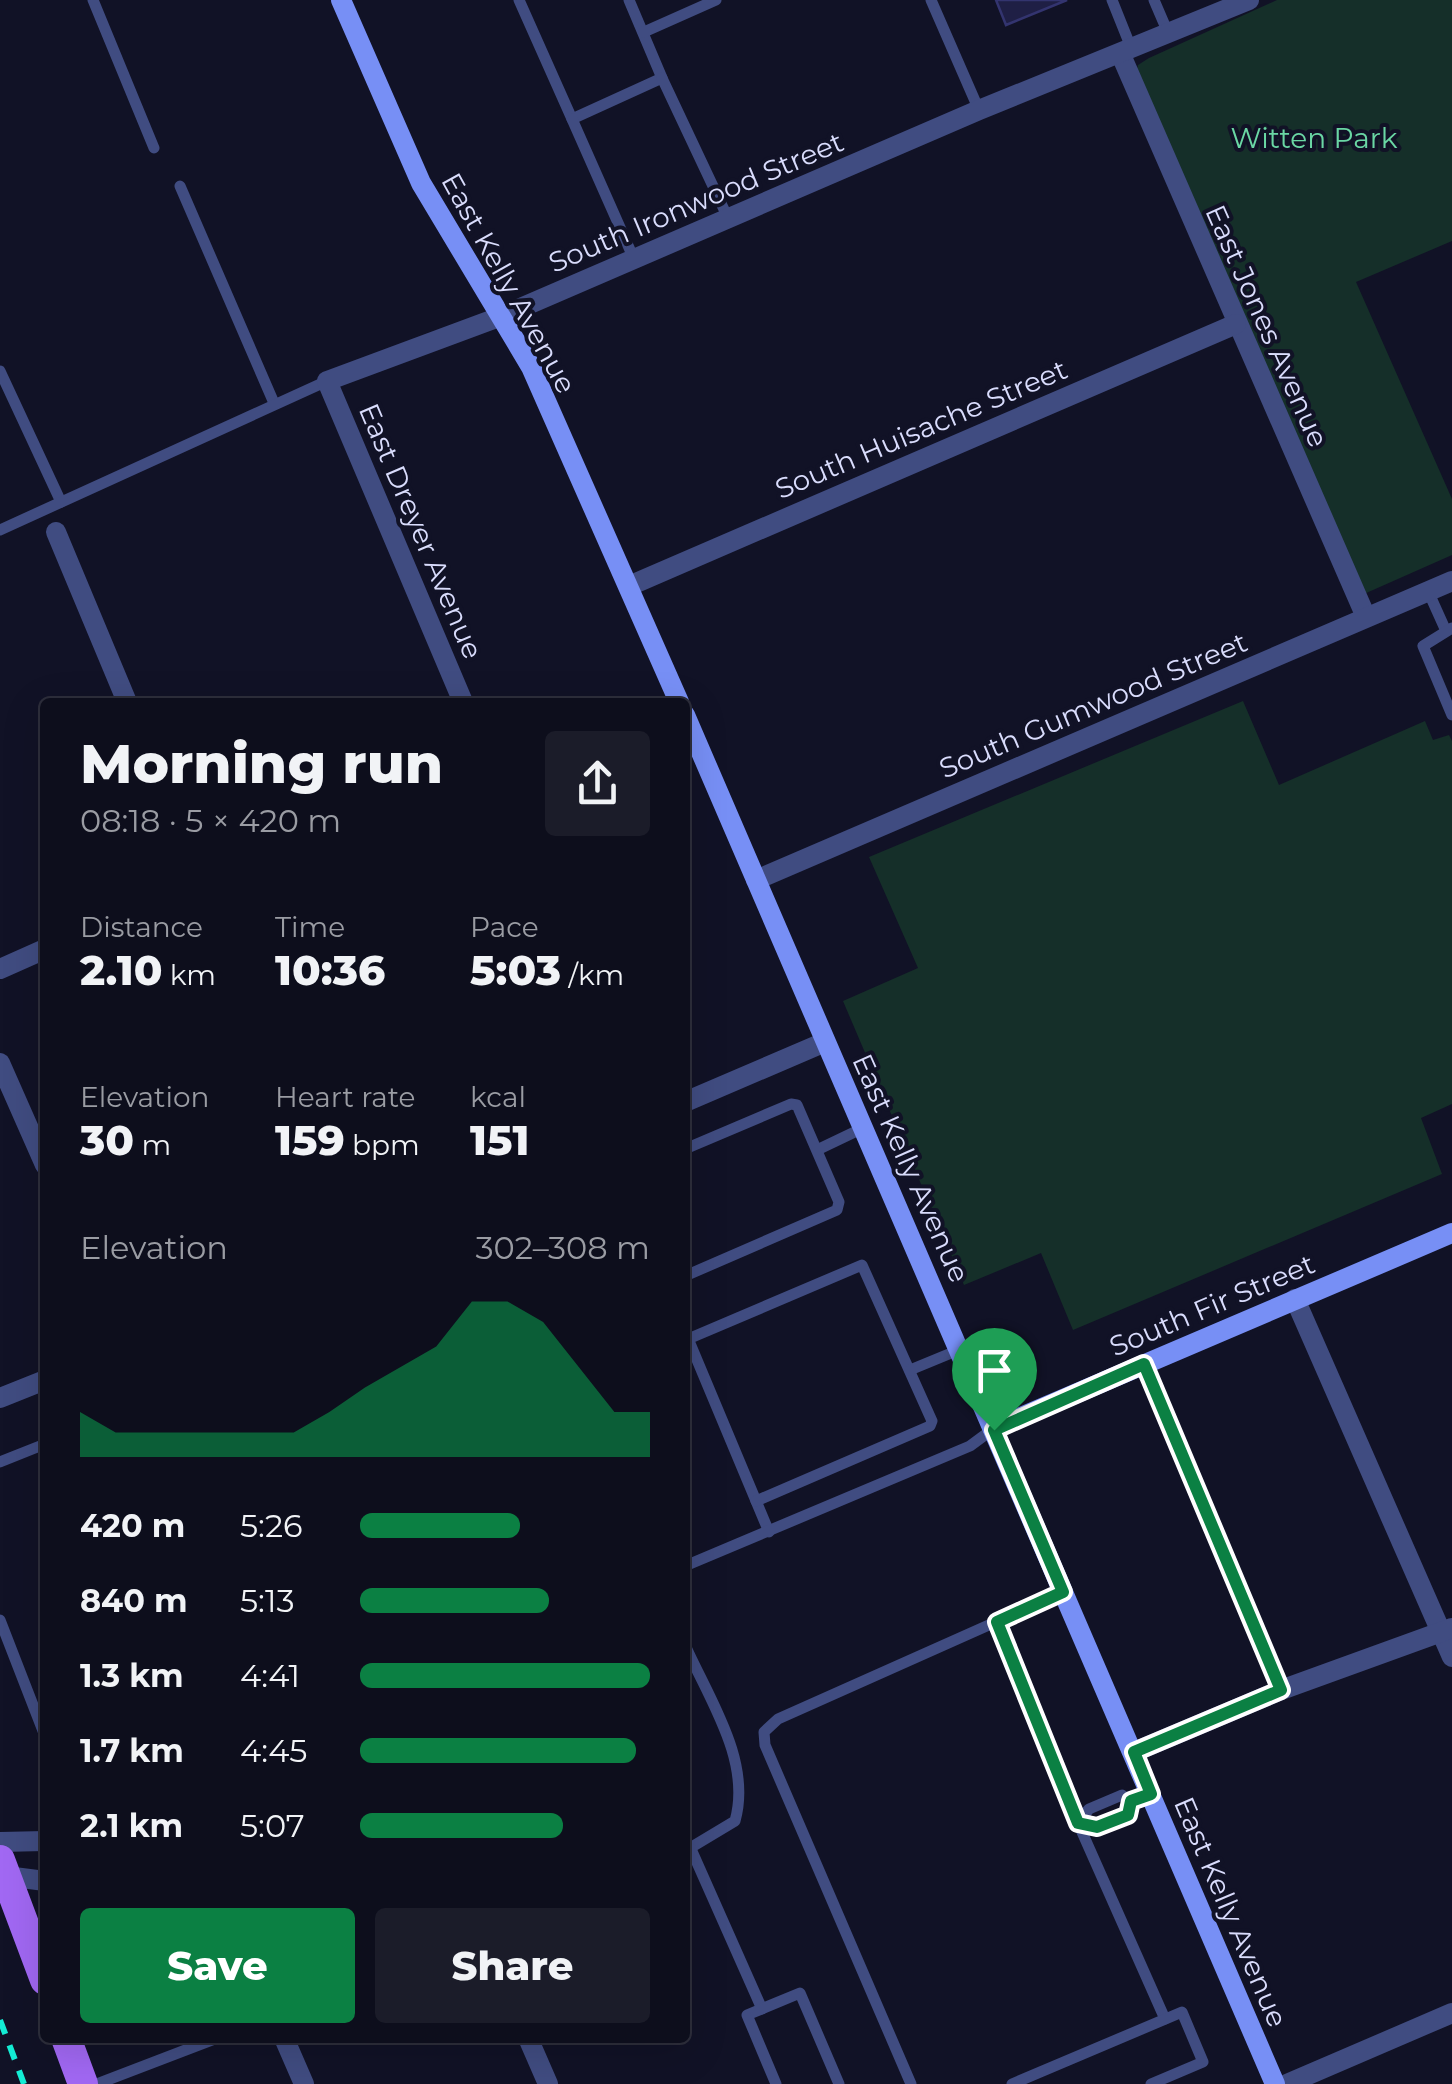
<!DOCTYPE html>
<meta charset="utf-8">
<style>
body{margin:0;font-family:Montserrat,sans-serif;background:#1b1c29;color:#f1f3f6;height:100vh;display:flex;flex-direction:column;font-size:38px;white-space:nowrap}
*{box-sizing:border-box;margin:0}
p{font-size:32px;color:#9a9ca3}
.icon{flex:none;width:55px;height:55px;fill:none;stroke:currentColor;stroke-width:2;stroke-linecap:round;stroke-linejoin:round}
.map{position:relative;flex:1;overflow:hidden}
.side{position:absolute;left:40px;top:698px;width:650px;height:1345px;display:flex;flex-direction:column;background:#0d0e1c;border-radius:10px;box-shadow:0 10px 40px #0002,0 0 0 2px #2d2e3b}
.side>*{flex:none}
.pin{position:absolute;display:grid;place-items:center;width:85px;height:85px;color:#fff;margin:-102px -42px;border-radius:50% 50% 50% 0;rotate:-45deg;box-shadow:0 0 10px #0007}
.pin .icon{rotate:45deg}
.round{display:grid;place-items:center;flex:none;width:105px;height:105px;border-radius:10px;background:#1b1c29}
.head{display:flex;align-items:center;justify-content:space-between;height:170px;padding:0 40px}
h1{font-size:55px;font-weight:800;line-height:75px}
.metrics{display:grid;grid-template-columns:repeat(3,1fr);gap:15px;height:170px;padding:10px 40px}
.metrics div{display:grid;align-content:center}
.metrics b{font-size:42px;font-weight:800}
.metrics small{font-size:28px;font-weight:400}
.metrics p{font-size:28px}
.chart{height:280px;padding:20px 40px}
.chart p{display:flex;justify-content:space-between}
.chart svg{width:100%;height:180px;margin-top:10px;fill:#0b8043;opacity:.7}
.action{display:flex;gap:20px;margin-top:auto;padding:20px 40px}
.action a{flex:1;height:115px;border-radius:10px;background:#0b8043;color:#fff;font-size:40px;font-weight:800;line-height:115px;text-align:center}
.action a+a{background:#1b1c29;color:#f1f3f6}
ul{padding:0 40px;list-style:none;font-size:32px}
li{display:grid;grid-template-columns:160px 120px 1fr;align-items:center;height:75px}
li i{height:25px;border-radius:12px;background:#0b8043}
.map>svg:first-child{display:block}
.green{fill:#152f29}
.building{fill:#1f1f45;stroke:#33346f;stroke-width:2.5}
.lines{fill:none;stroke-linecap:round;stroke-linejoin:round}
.lane{stroke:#404c81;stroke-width:11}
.street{stroke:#404c81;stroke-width:20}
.secondary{stroke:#778ff5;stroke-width:20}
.primary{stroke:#a168f3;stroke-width:30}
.rail{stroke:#14edd4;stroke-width:6;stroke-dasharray:15 12;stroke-linecap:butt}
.route-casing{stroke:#fff;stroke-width:20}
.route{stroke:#0b8043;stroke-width:12}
.labels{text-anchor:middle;stroke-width:8;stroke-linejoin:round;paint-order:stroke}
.park-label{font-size:28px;fill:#6ad7a4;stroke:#111226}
.street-label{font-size:28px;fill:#d9dcfc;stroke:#111226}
</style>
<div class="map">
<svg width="1452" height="2084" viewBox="0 0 1452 2084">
<rect width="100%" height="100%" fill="#111226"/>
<g class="green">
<path d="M1277 0H1452V241L1356 282 1452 499V555L1364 594 1136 73 1138 65 1149 58Z"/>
<path d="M1243 701 1279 785 1425 721 1433 740 1449 735 1452 741V1104L1421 1118 1442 1174 1073 1330 1041 1253 964 1285 843 1001 918 968 869 857Z"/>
</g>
<path class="building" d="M996 0H1067L1006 25Z"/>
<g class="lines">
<g class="lane">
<path d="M93 0 154 148"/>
<path d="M519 0 572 119 662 78 629 0"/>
<path d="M931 0 979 110"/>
<path d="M1112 0 1132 50"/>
<path d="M1154 0 1169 35"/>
<path d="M644 32 716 0"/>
<path d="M662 78 728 218"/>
<path d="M572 119 634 259"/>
<path d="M180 186 274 403"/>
<path d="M0 371 61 502"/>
<path d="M0 530 327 381"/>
<path d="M1428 591 1446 631"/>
<path d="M1452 628 1423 646 1452 715"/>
<path d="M685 1149 791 1104 797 1105 839 1202 837 1210 685 1276"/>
<path d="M817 1150 863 1128"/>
<path d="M687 1336 769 1532"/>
<path d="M688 1339 862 1265 932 1421 930 1426 756 1501"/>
<path d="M1143 1365 1281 1690"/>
<path d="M910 1370 961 1349"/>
<path d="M0 1462 45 1444"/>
<path d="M685 1566 970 1446 993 1429"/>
<path d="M0 1620 45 1736"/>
<path d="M997 1622 1078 1823"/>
<path d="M685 1645C709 1699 752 1761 735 1821L685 1851"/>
<path d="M1151 1793 1131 1801 1122 1795 1089 1809 1078 1823 1165 2019"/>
<path d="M1084 1821 1097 1827 1128 1815 1131 1801"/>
<path d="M691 1849 762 2009"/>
<path d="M97 2084 217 2038"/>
<path d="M776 2084 747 2015 800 1993 839 2084"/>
<path d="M911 2084 765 1745 764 1732 778 1719 1063 1592"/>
<path d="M1012 2084 1182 2012 1203 2062 1151 2084"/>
</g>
<g class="street">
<path d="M1121 55 1366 617"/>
<path d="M56 532 127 702"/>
<path d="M629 586 1236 324"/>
<path d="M463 702 327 381 502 316 979 110 1249 0"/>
<path d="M756 880 1452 581"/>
<path d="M0 969 45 949"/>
<path d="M0 1063 45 1165"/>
<path d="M685 1102 825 1042"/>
<path d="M1295 1299 1452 1657"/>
<path d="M0 1398 45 1380"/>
<path d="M1134 1752 1281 1690 1452 1628"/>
<path d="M0 1842 45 1841"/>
<path d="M6 1876 45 1881"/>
<path d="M284 2038 304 2084"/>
<path d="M528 2038 548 2084"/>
<path d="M1287 2084 1452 2013"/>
</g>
<g class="secondary">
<path d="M341 0 421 183 531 367 679 702"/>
<path d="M685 715 1275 2084"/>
<path d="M993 1429 1452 1233"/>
</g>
<g class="primary">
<path d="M0 1860 45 1980"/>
<path d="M66 2038 83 2084"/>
</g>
<path class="rail" d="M0 2020 24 2084"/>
</g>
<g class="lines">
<defs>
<path id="route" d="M1144 1364 1281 1690 1134 1752 1151 1794 1131 1801 1128 1815 1097 1827 1078 1823 997 1622 1063 1592 994 1430Z"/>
</defs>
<use href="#route" class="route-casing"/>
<use href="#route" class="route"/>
</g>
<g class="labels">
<g class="park-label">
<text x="1314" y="148">Witten Park</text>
</g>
<g class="street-label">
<text transform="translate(696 202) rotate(-23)" y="10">South Ironwood Street</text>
<text transform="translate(509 283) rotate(61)" y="10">East Kelly Avenue</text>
<text transform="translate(1267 326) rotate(66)" y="10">East Jones Avenue</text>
<text transform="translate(921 429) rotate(-23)" y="10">South Huisache Street</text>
<text transform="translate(421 531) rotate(67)" y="10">East Dreyer Avenue</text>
<text transform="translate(1093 705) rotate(-23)" y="10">South Gumwood Street</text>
<text transform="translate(911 1168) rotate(66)" y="10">East Kelly Avenue</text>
<text transform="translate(1212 1305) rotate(-23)" y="10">South Fir Street</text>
<text transform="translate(1231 1912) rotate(67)" y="10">East Kelly Avenue</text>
</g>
</g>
</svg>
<div class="pin" style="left:994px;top:1430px;background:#1e9e55"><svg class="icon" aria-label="arrive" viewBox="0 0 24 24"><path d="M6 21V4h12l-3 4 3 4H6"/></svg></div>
<section class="side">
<div class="head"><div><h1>Morning run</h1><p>08:18 · 5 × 420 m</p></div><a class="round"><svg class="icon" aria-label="share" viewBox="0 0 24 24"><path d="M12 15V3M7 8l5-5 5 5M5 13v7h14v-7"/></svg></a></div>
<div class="metrics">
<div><p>Distance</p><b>2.10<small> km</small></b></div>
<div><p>Time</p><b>10:36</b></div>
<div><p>Pace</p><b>5:03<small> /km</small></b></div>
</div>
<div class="metrics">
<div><p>Elevation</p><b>30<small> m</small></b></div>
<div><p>Heart rate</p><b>159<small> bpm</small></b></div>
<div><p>kcal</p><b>151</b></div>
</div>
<div class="chart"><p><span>Elevation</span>302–308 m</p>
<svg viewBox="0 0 160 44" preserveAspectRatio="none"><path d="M0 44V33L10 38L20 38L30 38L40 38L50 38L60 38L70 33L80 27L90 22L100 17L110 6L120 6L130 11L140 22L150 33L160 33V44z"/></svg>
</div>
<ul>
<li><b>420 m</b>5:26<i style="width:55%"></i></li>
<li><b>840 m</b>5:13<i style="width:65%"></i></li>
<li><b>1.3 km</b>4:41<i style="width:100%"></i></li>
<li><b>1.7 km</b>4:45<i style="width:95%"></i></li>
<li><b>2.1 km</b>5:07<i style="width:70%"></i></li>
</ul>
<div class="action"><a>Save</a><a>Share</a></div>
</section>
</div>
